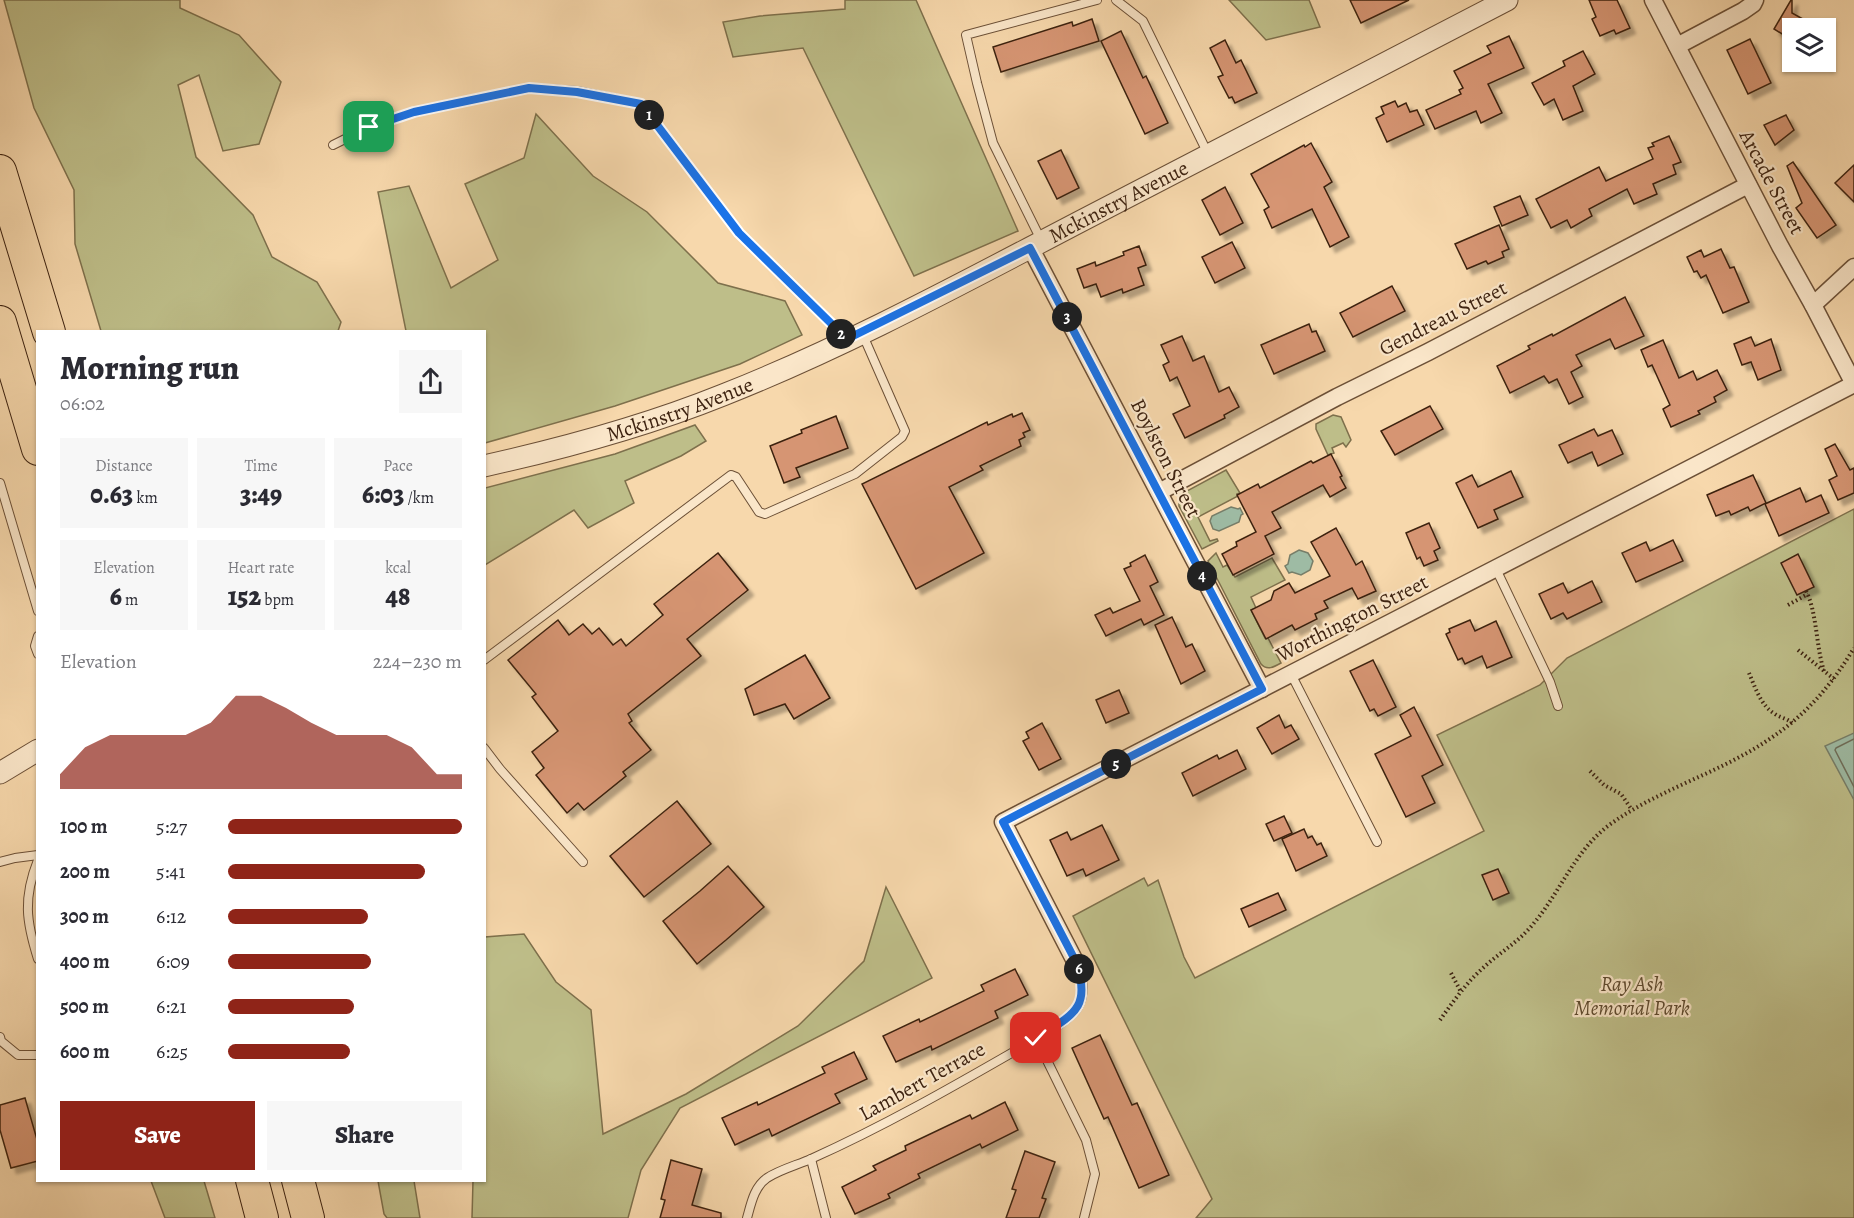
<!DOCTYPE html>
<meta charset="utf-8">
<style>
body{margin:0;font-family:Alegreya,serif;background:#f7f7f7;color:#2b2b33;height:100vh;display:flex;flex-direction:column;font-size:22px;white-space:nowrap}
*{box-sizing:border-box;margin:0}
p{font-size:20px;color:#7c7c81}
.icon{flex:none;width:33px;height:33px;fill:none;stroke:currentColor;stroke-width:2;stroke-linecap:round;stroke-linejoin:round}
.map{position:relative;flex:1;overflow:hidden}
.sheet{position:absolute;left:36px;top:330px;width:450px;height:852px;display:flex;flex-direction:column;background:#fff;border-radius:0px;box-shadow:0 2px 4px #0004}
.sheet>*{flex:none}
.controls{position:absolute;left:1782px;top:18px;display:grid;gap:12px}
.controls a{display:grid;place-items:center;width:54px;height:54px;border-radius:0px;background:#fff;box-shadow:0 2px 4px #0004;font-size:30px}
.pin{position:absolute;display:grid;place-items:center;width:51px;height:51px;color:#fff;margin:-26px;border-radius:12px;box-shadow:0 3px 9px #0006}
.km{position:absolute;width:30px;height:30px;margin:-15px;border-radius:50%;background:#222;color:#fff;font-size:16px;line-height:30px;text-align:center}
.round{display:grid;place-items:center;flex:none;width:63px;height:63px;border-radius:0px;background:#f7f7f7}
.summary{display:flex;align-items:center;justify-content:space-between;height:102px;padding:0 24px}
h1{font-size:33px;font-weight:800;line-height:45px}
.figures{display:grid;grid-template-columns:repeat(3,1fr);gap:9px;height:102px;padding:6px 24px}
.figures div{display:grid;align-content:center;border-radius:0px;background:#f7f7f7;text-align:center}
.figures b{font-size:26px;font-weight:800}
.figures small{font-size:16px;font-weight:400}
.figures p{font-size:16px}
.chart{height:168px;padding:12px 24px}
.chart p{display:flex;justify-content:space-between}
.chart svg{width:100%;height:108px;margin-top:6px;fill:#8f2418;opacity:.7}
.button{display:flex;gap:12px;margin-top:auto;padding:12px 24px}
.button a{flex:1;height:69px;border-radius:0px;background:#8f2418;color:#fff;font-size:24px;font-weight:800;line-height:69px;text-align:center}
.button a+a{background:#f7f7f7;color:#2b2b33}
ul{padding:0 24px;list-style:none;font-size:20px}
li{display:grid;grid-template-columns:96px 72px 1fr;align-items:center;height:45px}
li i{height:15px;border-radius:8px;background:#8f2418}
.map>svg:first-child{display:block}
.green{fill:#bebe89;stroke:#7e704c;stroke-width:1.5}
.water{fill:#9ebba4;stroke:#777e69;stroke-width:1.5}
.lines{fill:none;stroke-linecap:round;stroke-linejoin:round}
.shore{stroke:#6e6e5a;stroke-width:1.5}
.building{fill:#d69573;stroke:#3d2210;stroke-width:1.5;filter:url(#shadow)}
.service-casing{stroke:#6c5037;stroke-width:10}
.minor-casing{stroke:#6c5037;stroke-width:19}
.tertiary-casing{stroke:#6c5037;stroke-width:23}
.motorway-casing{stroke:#3d2210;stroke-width:34}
.path{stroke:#3d2210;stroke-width:4;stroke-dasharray:1.5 3;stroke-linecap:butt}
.service{stroke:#fae6c9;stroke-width:8}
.minor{stroke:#fae6c9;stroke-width:16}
.tertiary{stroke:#fae6c9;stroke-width:21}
.motorway{stroke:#f7d8ac;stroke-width:32}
.route-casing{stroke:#fff;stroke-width:12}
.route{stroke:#1a73e8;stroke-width:8}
.labels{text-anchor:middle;stroke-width:4.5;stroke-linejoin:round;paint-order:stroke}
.street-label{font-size:21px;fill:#3d2210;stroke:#fae6c9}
.park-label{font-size:21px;font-style:italic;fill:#5d492e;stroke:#fae6c9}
</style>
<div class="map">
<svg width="1854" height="1218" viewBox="0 0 1854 1218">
<defs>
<filter id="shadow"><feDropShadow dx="5.5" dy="5.5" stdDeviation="1.5" flood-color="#0004"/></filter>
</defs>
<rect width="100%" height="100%" fill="#f7d8ac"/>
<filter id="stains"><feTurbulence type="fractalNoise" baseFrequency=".00333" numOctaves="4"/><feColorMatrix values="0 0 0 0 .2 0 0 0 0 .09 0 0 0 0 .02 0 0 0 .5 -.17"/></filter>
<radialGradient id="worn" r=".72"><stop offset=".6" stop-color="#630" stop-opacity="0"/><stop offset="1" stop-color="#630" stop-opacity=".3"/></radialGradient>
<g class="green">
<path d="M4 0H180V8L239 35 281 82 259 144 223 151 199 75 178 85 196 157 253 215 272 257 317 282 341 322 338 331H101L75 244 74 190 34 108Z"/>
<path d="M845 0H916L1018 231 914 276 803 48 733 57 723 22 760 16 845 9Z"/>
<path d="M1229 0H1309L1320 27 1266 40Z"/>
<path d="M536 114 593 176 647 212 718 283 785 301 802 335 740 364 615 406 485 443 484 332 406 331 378 192 409 186 451 288 498 260 465 184 524 158Z"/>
<path d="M1333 415 1341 417 1351 440 1346 447 1343 443 1332 448 1334 453 1328 455 1316 429V424Z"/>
<path d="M695 425 706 441 681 456 625 481 634 503 588 528 574 510 485 565V488L615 454Z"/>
<path d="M1226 470 1240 493 1237 494 1238 496 1198 517 1210 541 1217 539 1218 541 1202 549 1179 506V497L1185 492Z"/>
<path d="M1854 509V1218H1196L1212 1199 1073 916 1144 878 1148 886 1158 880 1184 957 1195 978 1484 831 1437 735 1540 685 1567 658Z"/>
<path d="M1216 553 1223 567 1227 565 1235 577 1272 558 1285 580 1251 597 1256 608 1251 610 1265 638H1268L1281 663C1274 667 1267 671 1261 664L1208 561Z"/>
<path d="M886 887 932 978 680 1108 641 1170 628 1218H472L473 1181 484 1180 485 937 524 934 556 982 591 1010 603 1134 686 1094 798 1026 864 961Z"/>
<path d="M151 1181H204L215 1218H165Z"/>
<path d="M378 1181H414L420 1218H387L384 1214Z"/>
</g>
<g class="water">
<path d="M1231 507 1238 509 1240 508 1243 514 1241 515 1239 522 1219 531 1213 529 1210 521 1212 516Z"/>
<path d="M1299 550 1308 553 1313 561 1310 570 1301 575 1292 572 1289 573 1285 566 1288 564 1290 555Z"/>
<path d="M1854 733V800L1825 746Z"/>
</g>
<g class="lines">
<path class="shore" d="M1854 739 1836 748 1835 750 1854 787"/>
</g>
<g class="building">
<path d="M1350 0H1409L1361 23Z"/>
<path d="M1589 0H1617L1630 28 1616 34 1614 30 1600 36 1592 19 1596 17Z"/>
<path d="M1791 0H1792V13L1819 28H1792V40L1774 29Z"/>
<path d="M1092 19 1099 41 1001 72 993 47 1072 22 1073 26Z"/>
<path d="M1121 31 1143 78 1146 76 1168 123 1145 134 1101 41Z"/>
<path d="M1509 36 1524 68 1488 84 1502 113 1481 123 1476 111 1435 129 1426 110 1461 94 1459 90 1463 88 1454 71 1491 53 1487 46Z"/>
<path d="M1750 39 1771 83 1748 94 1727 50Z"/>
<path d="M1225 40 1236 63 1241 60 1257 93 1235 103 1232 97 1229 98 1218 77 1223 75 1210 48Z"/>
<path d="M1583 51 1595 74 1573 86 1583 111 1563 120 1554 99 1544 105 1532 83 1565 66 1563 61Z"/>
<path d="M1395 101 1398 107 1406 103 1410 112 1417 110 1424 125 1387 142 1376 118 1384 114 1381 107Z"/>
<path d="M1786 115 1794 130 1775 145 1764 125Z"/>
<path d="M1669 136 1681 162 1673 165 1676 174 1653 184 1657 194 1634 204 1627 189 1589 209 1592 216 1571 228 1567 220 1551 228 1536 199 1599 167 1606 181 1653 159 1648 148 1654 146 1652 143Z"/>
<path d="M1311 143 1332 182 1324 187 1349 237 1330 247 1312 209 1272 228 1264 210 1269 207 1251 174 1304 145 1305 147Z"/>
<path d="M1061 150 1079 188 1057 199 1038 161Z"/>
<path d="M1793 162 1836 225 1817 238 1796 208 1802 203 1787 166Z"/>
<path d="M1854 165V202L1835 183Z"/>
<path d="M1225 187 1243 223 1220 235 1202 200Z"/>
<path d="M1520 196 1528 215 1502 226 1494 207Z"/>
<path d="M1499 225 1509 249 1502 252 1504 257 1488 264 1486 261 1467 269 1455 244Z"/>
<path d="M1232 242 1245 268 1215 283 1202 257Z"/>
<path d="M1139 246 1146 265 1138 268 1144 285 1123 293 1122 289 1101 297 1096 284 1084 288 1077 269 1095 262 1096 266 1124 255 1123 252Z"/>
<path d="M1721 249 1730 268 1734 267 1749 302 1723 313 1706 275 1701 278 1697 271 1694 272 1687 257 1701 250 1704 257Z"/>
<path d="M1392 286 1405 311 1353 337 1340 313Z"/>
<path d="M1625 297 1644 336 1615 349 1610 339 1576 355 1582 366 1571 372 1583 397 1569 404 1557 379 1549 383 1544 376 1510 393 1497 366 1530 349 1528 346 1552 334 1553 336Z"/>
<path d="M1309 324 1312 332 1316 331 1325 351 1274 374 1261 345Z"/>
<path d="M1182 336 1193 361 1204 356 1219 392 1229 387 1239 407 1224 415 1225 418 1185 438 1173 414 1190 406 1177 377 1170 381 1163 365 1169 362 1161 345Z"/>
<path d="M1751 337 1755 346 1771 339 1781 370 1758 380 1751 362 1742 365 1734 344Z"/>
<path d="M1663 340 1679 378 1693 371 1697 380 1717 370 1727 390 1714 397 1716 402 1698 411 1700 414 1671 427 1663 409 1670 405 1652 365 1648 367 1641 350Z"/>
<path d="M1430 406 1443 429 1395 455 1381 431Z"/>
<path d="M1022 413 1030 430 1023 433 1025 437 1019 440 1021 446 980 466 983 470 949 487 984 553 916 589 862 484 987 422 988 425 1012 414 1013 417Z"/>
<path d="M836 416 848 448 796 468 800 477 784 483 770 446 802 433 801 430Z"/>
<path d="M1594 429 1598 436 1612 430 1623 454 1598 466 1592 452 1568 463 1559 445Z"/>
<path d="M1835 444 1850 470 1854 468V493L1838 500 1829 480 1837 476 1825 449Z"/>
<path d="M1331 454 1342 476 1340 477 1346 488 1330 497 1323 485 1272 512 1281 528 1265 536 1274 554 1233 575 1222 554 1237 546 1236 542 1256 532 1237 495 1258 484 1260 488 1311 461 1313 463Z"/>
<path d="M1511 471 1523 497 1494 510 1498 519 1478 528 1456 483 1472 475 1478 487Z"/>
<path d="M1753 475 1766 503 1750 511 1748 507 1731 515 1729 511 1716 516 1707 495Z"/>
<path d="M1800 488 1806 502 1821 495 1829 513 1779 536 1765 504Z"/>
<path d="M1429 523 1440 548 1434 551 1438 560 1424 566 1420 557 1417 559 1406 533Z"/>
<path d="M1336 528 1356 565 1362 561 1376 591 1358 599 1352 588 1324 601 1328 608 1315 614 1317 619 1295 630 1292 625 1266 639 1251 610 1271 600 1274 591 1289 583 1295 593 1330 576 1311 542Z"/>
<path d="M1673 540 1683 561 1636 582 1622 553 1646 542 1650 551Z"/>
<path d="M718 553 748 590 687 639 701 656 628 714 632 721 629 723 651 750 623 772 626 776 584 810 578 803 567 813 536 775 544 768 532 752 558 731 532 697 536 694 508 660 558 620 569 635 583 624 592 634 599 628 613 645 621 639 626 646 663 615 654 604Z"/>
<path d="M1798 554 1814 587 1797 595 1781 563Z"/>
<path d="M1145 555 1158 582 1150 586 1164 615 1144 625 1141 619 1106 636 1095 615 1110 608 1113 613 1140 601 1124 569 1131 566 1130 563Z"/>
<path d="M1592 581 1602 602 1567 619 1563 613 1551 619 1539 594 1563 583 1568 593Z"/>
<path d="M1172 617 1186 647 1192 644 1205 671 1181 684 1155 625Z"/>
<path d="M1470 620 1475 631 1496 621 1512 657 1487 668 1482 656 1465 664 1462 658 1458 660 1446 634 1450 632 1449 629Z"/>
<path d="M805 655 830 698 794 719 785 704 754 715 745 689Z"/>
<path d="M1373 660 1396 707 1378 716 1374 709 1370 711 1350 671Z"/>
<path d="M1119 690 1129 713 1106 723 1096 700Z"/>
<path d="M1414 707 1443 765 1422 776 1435 803 1406 817 1375 754 1411 736 1400 715Z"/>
<path d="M1279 715 1285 728 1291 725 1299 739 1272 754 1257 728Z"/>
<path d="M1042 723 1061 759 1039 770 1023 741 1029 738 1026 732Z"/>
<path d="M1237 750 1246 769 1193 796 1182 773 1217 755 1219 759Z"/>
<path d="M677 801 711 844 644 897 610 856Z"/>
<path d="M1284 816 1292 833 1274 841 1266 824Z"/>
<path d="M1102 825 1119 860 1086 876 1083 869 1067 876 1050 840 1067 832 1071 840Z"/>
<path d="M1304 829 1308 838 1312 836 1317 845 1321 843 1327 856 1296 871 1282 839Z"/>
<path d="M728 866 764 907 726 940 697 964 663 921 700 891Z"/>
<path d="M1498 869 1509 893 1493 900 1482 875Z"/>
<path d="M1278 893 1286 910 1249 927 1241 909Z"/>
<path d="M1015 969 1028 995 995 1011 998 1018 932 1050 931 1046 896 1062 883 1036 919 1019 920 1022 984 991 981 985Z"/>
<path d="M1100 1035 1132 1105 1137 1103 1169 1175 1139 1188 1108 1117 1104 1119 1072 1048Z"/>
<path d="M854 1052 867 1079 835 1094 840 1103 772 1136 769 1129 735 1145 722 1118 757 1102 758 1105 825 1073 822 1067Z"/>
<path d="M25 1098 38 1143V1161L11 1168 0 1130V1105Z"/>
<path d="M1005 1102 1018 1130 982 1148 980 1144 918 1174 920 1178 888 1194 890 1198 855 1214 842 1187 876 1170 873 1166 906 1150 905 1146 970 1115 972 1119Z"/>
<path d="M1025 1151 1055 1162 1042 1198 1046 1199 1039 1218H1006L1016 1190 1012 1189Z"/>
<path d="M671 1160 702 1169 692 1205 721 1213V1218H660L665 1200 661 1199Z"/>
</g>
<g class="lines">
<defs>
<g id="service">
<path d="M1116 0 1143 21 1208 154"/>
<path d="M333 145 369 127 414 112 529 88 577 91 641 104 739 233 847 339"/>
<path d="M1042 242 993 143 977 83 966 35 1097 0"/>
<path d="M0 483 38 611"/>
<path d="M1496 569 1550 682 1558 706"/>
<path d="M38 636 35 646 38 654"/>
<path d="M484 660 731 475 736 477 759 512 765 514 855 474 902 437 905 431 862 333"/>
<path d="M1291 674 1377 842"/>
<path d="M484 748 500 769 583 862"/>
<path d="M38 860C23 898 26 921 38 959"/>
<path d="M0 862 15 858 38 855"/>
<path d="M0 1037 1 1041 18 1055H38"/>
<path d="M1036 1038 1086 1140 1095 1174 1084 1218"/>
<path d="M811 1159 826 1218"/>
<path d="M747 1218C751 1204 754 1187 767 1178 781 1169 798 1165 813 1158 882 1127 949 1089 1015 1051 1031 1041 1069 1023 1078 1007 1085 995 1083 980 1078 967"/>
</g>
<g id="minor">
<path d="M1653 0 1780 246 1813 305 1854 384"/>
<path d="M1677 46 1743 11 1753 4 1755 0"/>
<path d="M1030 247 1262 689"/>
<path d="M1813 305 1854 267"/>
<path d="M1159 492 1337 397 1428 352 1748 185"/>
<path d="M1078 967 1003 822 1854 384"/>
</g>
<g id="tertiary">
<path id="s1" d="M484 466C565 448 646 426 723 395 847 346 966 281 1085 219 1225 146 1366 73 1507 0"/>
<path d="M0 773 38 750"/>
</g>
<g id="motorway">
<path d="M0 171 49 332"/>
<path d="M0 322 38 449"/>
<path d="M252 1180 262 1218"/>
<path d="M298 1180 308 1218"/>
</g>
</defs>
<use href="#service" class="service-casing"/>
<use href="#minor" class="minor-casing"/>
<use href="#tertiary" class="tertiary-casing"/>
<use href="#motorway" class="motorway-casing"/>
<g class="path">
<path d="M1806 591C1817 612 1816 647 1824 671"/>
<path d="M1788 605 1808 594"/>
<path d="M1798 650 1834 679"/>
<path d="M1749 673C1755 687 1761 706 1775 714 1781 718 1786 718 1792 723"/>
<path d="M1590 771 1604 785 1621 794 1632 810"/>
<path d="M1451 973 1461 992"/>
<path d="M1440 1020C1453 1002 1466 983 1483 968 1500 952 1519 942 1534 923 1561 891 1576 848 1612 823 1660 789 1719 773 1768 740 1805 716 1831 686 1854 648"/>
</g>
<use href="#service" class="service"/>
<use href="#minor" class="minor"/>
<use href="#tertiary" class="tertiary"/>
<use href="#motorway" class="motorway"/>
</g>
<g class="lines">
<defs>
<path id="route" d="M369 127 414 112 529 88 577 92 641 104 739 233 847 339 1030 248 1262 689 1003 822 1075 960C1093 1008 1073 1015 1036 1038"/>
</defs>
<use href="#route" class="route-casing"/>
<use href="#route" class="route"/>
</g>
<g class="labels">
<g class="street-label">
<text transform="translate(1772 182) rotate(62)" y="7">Arcade Street</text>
<text dy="7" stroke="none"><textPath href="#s1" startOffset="690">Mckinstry Avenue</textPath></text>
<text transform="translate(1443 318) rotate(-27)" y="7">Gendreau Street</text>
<text dy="7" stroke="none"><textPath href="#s1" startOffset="204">Mckinstry Avenue</textPath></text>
<text transform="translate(1166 458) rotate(63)" y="7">Boylston Street</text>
<text transform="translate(1352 618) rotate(-27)" y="7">Worthington Street</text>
<text transform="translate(922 1081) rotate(-29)" y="7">Lambert Terrace</text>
</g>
<g class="park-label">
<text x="1632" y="991">Ray Ash<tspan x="1632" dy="24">Memorial Park</tspan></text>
</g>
</g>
<rect width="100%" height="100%" filter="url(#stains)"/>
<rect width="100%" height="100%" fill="url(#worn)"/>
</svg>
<div class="controls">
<a><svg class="icon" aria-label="layers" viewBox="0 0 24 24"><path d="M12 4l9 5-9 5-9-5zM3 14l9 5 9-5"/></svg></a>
</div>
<div class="pin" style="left:369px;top:127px;background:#1e9e55"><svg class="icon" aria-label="arrive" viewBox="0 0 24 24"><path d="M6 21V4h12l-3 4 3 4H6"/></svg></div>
<div class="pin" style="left:1036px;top:1038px;background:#d93025"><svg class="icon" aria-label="check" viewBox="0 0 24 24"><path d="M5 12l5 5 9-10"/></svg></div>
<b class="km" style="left:649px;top:115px">1</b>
<b class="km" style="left:841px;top:334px">2</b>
<b class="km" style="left:1067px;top:317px">3</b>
<b class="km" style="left:1202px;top:576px">4</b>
<b class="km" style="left:1116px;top:764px">5</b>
<b class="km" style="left:1079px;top:969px">6</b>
<section class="sheet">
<div class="summary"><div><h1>Morning run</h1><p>06:02</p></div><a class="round"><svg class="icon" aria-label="share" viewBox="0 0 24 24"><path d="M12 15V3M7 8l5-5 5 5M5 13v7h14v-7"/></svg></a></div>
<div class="figures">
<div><p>Distance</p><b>0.63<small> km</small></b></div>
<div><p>Time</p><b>3:49</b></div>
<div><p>Pace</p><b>6:03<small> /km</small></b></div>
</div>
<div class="figures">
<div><p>Elevation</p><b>6<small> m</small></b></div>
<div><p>Heart rate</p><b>152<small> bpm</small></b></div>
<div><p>kcal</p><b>48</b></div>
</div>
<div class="chart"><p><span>Elevation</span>224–230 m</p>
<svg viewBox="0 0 160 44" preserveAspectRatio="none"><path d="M0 44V38L10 27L20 22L30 22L40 22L50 22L60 17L70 6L80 6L90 11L100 17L110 22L120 22L130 22L140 27L150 38L160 38V44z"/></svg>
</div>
<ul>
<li><b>100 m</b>5:27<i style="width:100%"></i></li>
<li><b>200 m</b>5:41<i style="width:84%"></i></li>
<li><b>300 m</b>6:12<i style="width:60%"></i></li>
<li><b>400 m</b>6:09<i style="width:61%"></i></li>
<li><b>500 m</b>6:21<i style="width:54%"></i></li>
<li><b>600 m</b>6:25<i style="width:52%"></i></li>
</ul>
<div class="button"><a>Save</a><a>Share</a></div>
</section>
</div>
